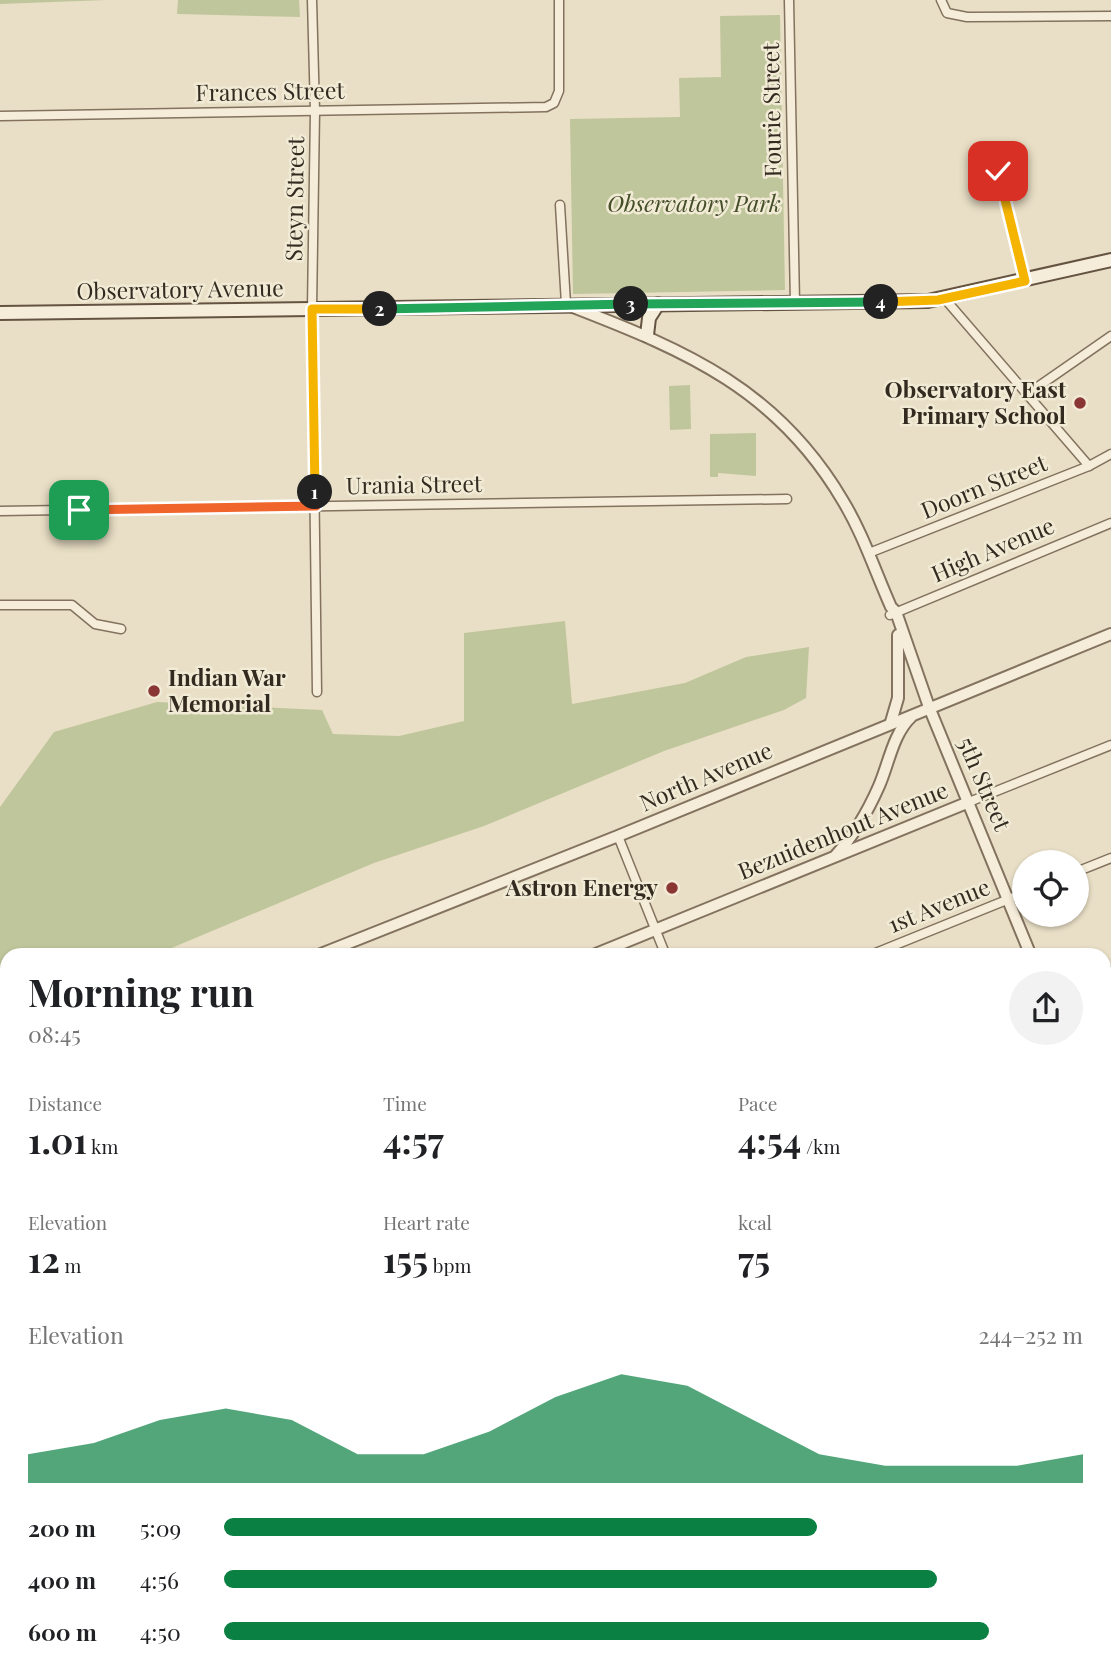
<!DOCTYPE html>
<meta charset="utf-8">
<style>
body{margin:0;font-family:"Playfair Display",serif;background:#f2f2f2;color:#202124;height:100vh;display:flex;flex-direction:column;font-size:26px;white-space:nowrap}
*{box-sizing:border-box;margin:0}
p{font-size:23px;color:#757577}
.icon{flex:none;width:38px;height:38px;fill:none;stroke:currentColor;stroke-width:2;stroke-linecap:round;stroke-linejoin:round}
.map{position:relative;flex:1;overflow:hidden}
.panel{position:absolute;left:0px;top:948px;width:1111px;height:726px;display:flex;flex-direction:column;background:#fff;border-radius:21px 21px 0 0;box-shadow:0 2px 5px #0004}
.panel>*{flex:none}
.controls{position:absolute;left:1012px;top:850px;display:grid;gap:14px}
.controls a{display:grid;place-items:center;width:77px;height:77px;border-radius:50%;background:#fff;box-shadow:0 2px 5px #0004;font-size:35px}
.pin{position:absolute;display:grid;place-items:center;width:60px;height:60px;color:#fff;margin:-30px;border-radius:14px;box-shadow:0 4px 10px #0006}
.km{position:absolute;width:35px;height:35px;margin:-18px;border-radius:50%;background:#222;color:#fff;font-size:19px;line-height:35px;text-align:center}
.round{display:grid;place-items:center;flex:none;width:74px;height:74px;border-radius:37px;background:#f2f2f2}
.overview{display:flex;align-items:center;justify-content:space-between;height:119px;padding:0 28px}
h1{font-size:38px;font-weight:700;line-height:52px}
.metrics{display:grid;grid-template-columns:repeat(3,1fr);gap:10px;height:119px;padding:7px 28px}
.metrics div{display:grid;align-content:center}
.metrics b{font-size:35px;font-weight:700}
.metrics small{font-size:19px;font-weight:400}
.metrics p{font-size:19px}
.chart{height:196px;padding:14px 28px}
.chart p{display:flex;justify-content:space-between}
.chart svg{width:100%;height:126px;margin-top:7px;fill:#0b8043;opacity:.7}
ul{padding:0 28px;list-style:none;font-size:23px}
li{display:grid;grid-template-columns:112px 84px 1fr;align-items:center;height:52px}
li i{height:18px;border-radius:9px;background:#0b8043}
.map>svg:first-child{display:block}
.green{fill:#c0c69b}
.lines{fill:none;stroke-linecap:round;stroke-linejoin:round}
.stream{stroke:#6f8a84;stroke-width:2.5}
.minor-casing{stroke:#82725e;stroke-width:11}
.tertiary-casing{stroke:#82725e;stroke-width:14}
.secondary-casing{stroke:#645341;stroke-width:16}
.minor{stroke:#f5edd9;stroke-width:8}
.tertiary{stroke:#f5edd9;stroke-width:10}
.secondary{stroke:#f5edd9;stroke-width:12}
.split-1-casing{stroke:#fff;stroke-width:14}
.split-2-casing{stroke:#fff;stroke-width:14}
.split-3-casing{stroke:#fff;stroke-width:14}
.split-4-casing{stroke:#fff;stroke-width:14}
.split-5-casing{stroke:#fff;stroke-width:14}
.split-1{stroke:#f0652b;stroke-width:9}
.split-2{stroke:#f5b400;stroke-width:9}
.split-3{stroke:#22a559;stroke-width:9}
.split-4{stroke:#22a559;stroke-width:9}
.split-5{stroke:#f5b400;stroke-width:9}
.poi-dot{fill:#8a3635;stroke:#f1ead5;stroke-width:2.5}
.labels{text-anchor:middle;stroke-width:5;stroke-linejoin:round;paint-order:stroke}
.street-label{font-size:23px;fill:#342a20;stroke:#f1ead5}
.park-label{font-size:23px;font-style:italic;fill:#444e29;stroke:#f1ead5}
.poi-label{font-size:23px;font-weight:bold;fill:#342a20;stroke:#f1ead5;text-anchor:end}
</style>
<div class="map">
<svg width="1111" height="1674" viewBox="0 0 1111 1674">
<rect width="100%" height="100%" fill="#e9dfc6"/>
<g class="green">
<path d="M0 0H107L0 4Z"/>
<path d="M178 0H299L300 17 177 14Z"/>
<path d="M780 15 785 290 573 294 570 119 680 117 679 78 721 77 720 16Z"/>
<path d="M690 385 691 429 670 430 669 386Z"/>
<path d="M756 433V476L718 473V477H710V434Z"/>
<path d="M565 621 572 704 685 683 746 657 809 647 806 698 784 710 664 751 484 826 374 863 155 955 7 956V1012L0 1015V807L54 732 157 702 322 710 333 734 399 736 464 721V633Z"/>
<path d="M7 1531V1577L0 1561V1534Z"/>
</g>
<g class="lines">
<path class="stream" d="M1104 1253 1111 1252"/>
<defs>
<g id="minor">
<path d="M312 0 315 111 312 309 317 692"/>
<path d="M789 0 795 303"/>
<path d="M941 0 947 13 967 17 1111 16"/>
<path d="M0 116 546 107 554 103 559 91V0"/>
<path d="M998 171 1025 280"/>
<path d="M560 205 566 304"/>
<path d="M945 299 1089 466"/>
<path d="M1026 395 1111 336"/>
<path d="M0 511 787 499"/>
<path d="M869 553 1089 466 1111 454"/>
<path d="M0 605H72L95 624 121 629"/>
<path d="M890 615 1111 523"/>
<path d="M969 802 1111 745"/>
<path d="M618 836 666 956"/>
<path d="M1076 872 1111 858"/>
<path d="M868 956 1024 893"/>
<path d="M1104 974 1111 971"/>
<path d="M1104 1083 1111 1080"/>
<path d="M0 1118 7 1136"/>
<path d="M1104 1193 1111 1191"/>
<path d="M0 1302 7 1299"/>
<path d="M1104 1373 1111 1371"/>
<path d="M0 1413 7 1411"/>
<path d="M1104 1483 1111 1480"/>
<path d="M0 1524 7 1521"/>
<path d="M1104 1594 1111 1591"/>
<path d="M220 1668 222 1674"/>
<path d="M585 1668 587 1674"/>
<path d="M950 1668 952 1674"/>
<path d="M77 1674 93 1668"/>
<path d="M352 1674 368 1668"/>
<path d="M628 1674 644 1668"/>
<path d="M900 1674 917 1668"/>
</g>
<g id="tertiary">
<path d="M573 307C687 351 778 390 843 501 863 534 875 571 891 607L896 612 929 707 1031 956"/>
<path d="M891 722 898 698V635"/>
<path d="M836 855C855 834 868 811 879 786 889 763 893 734 911 717"/>
<path d="M316 956 618 836 1111 634"/>
<path d="M591 956 969 802"/>
<path d="M0 1082 7 1079"/>
<path d="M1104 1138 1111 1155"/>
<path d="M0 1193 7 1190"/>
</g>
<g id="secondary">
<path d="M0 313 928 301 1111 260"/>
<path d="M647 335 649 318 658 304"/>
</g>
</defs>
<use href="#minor" class="minor-casing"/>
<use href="#tertiary" class="tertiary-casing"/>
<use href="#secondary" class="secondary-casing"/>
<use href="#minor" class="minor"/>
<use href="#tertiary" class="tertiary"/>
<use href="#secondary" class="secondary"/>
</g>
<g class="lines">
<defs>
<path id="split-1" d="M79 510 316 506 315 492"/>
<path id="split-2" d="M315 492 312 309H380"/>
<path id="split-3" d="M380 309 631 304"/>
<path id="split-4" d="M631 304 881 302"/>
<path id="split-5" d="M881 302 938 300 1025 281 998 171"/>
</defs>
<use href="#split-1" class="split-1-casing"/>
<use href="#split-2" class="split-2-casing"/>
<use href="#split-3" class="split-3-casing"/>
<use href="#split-4" class="split-4-casing"/>
<use href="#split-5" class="split-5-casing"/>
<use href="#split-1" class="split-1"/>
<use href="#split-2" class="split-2"/>
<use href="#split-3" class="split-3"/>
<use href="#split-4" class="split-4"/>
<use href="#split-5" class="split-5"/>
</g>
<g class="poi-dot">
<circle cx="1080" cy="403" r="7"/>
<circle cx="154" cy="691" r="7"/>
<circle cx="672" cy="888" r="7"/>
</g>
<g class="labels">
<g class="street-label">
<text transform="translate(270 92) rotate(-1)" y="8">Frances Street</text>
<text transform="translate(772 110) rotate(-91)" y="8">Fourie Street</text>
<text transform="translate(295 199) rotate(-89)" y="8">Steyn Street</text>
<text transform="translate(180 290) rotate(-1)" y="8">Observatory Avenue</text>
<text transform="translate(414 485) rotate(-1)" y="8">Urania Street</text>
<text transform="translate(984 487) rotate(-22)" y="8">Doorn Street</text>
<text transform="translate(993 550) rotate(-23)" y="8">High Avenue</text>
<text transform="translate(706 777) rotate(-23)" y="8">North Avenue</text>
<text transform="translate(984 784) rotate(67)" y="8">5th Street</text>
<text transform="translate(843 831) rotate(-22)" y="8">Bezuidenhout Avenue</text>
<text transform="translate(939 906) rotate(-22)" y="8">1st Avenue</text>
</g>
<g class="park-label">
<text x="694" y="212">Observatory Park</text>
</g>
<g class="poi-label">
<text x="1066" y="398">Observatory East<tspan x="1066" dy="26">Primary School</tspan></text>
<text x="168" y="686" text-anchor="start">Indian War<tspan x="168" dy="26">Memorial</tspan></text>
<text x="658" y="896">Astron Energy</text>
</g>
</g>
</svg>
<div class="controls">
<a><svg class="icon" aria-label="locate" viewBox="0 0 24 24"><circle cx="12" cy="12" r="6"/><path d="M12 2v4M12 18v4M2 12h4M18 12h4"/></svg></a>
</div>
<div class="pin" style="left:79px;top:510px;background:#1e9e55"><svg class="icon" aria-label="arrive" viewBox="0 0 24 24"><path d="M6 21V4h12l-3 4 3 4H6"/></svg></div>
<div class="pin" style="left:998px;top:171px;background:#d93025"><svg class="icon" aria-label="check" viewBox="0 0 24 24"><path d="M5 12l5 5 9-10"/></svg></div>
<b class="km" style="left:315px;top:492px">1</b>
<b class="km" style="left:380px;top:309px">2</b>
<b class="km" style="left:631px;top:304px">3</b>
<b class="km" style="left:881px;top:302px">4</b>
<section class="panel">
<div class="overview"><div><h1>Morning run</h1><p>08:45</p></div><a class="round"><svg class="icon" aria-label="share" viewBox="0 0 24 24"><path d="M12 15V3M7 8l5-5 5 5M5 13v7h14v-7"/></svg></a></div>
<div class="metrics">
<div><p>Distance</p><b>1.01<small> km</small></b></div>
<div><p>Time</p><b>4:57</b></div>
<div><p>Pace</p><b>4:54<small> /km</small></b></div>
</div>
<div class="metrics">
<div><p>Elevation</p><b>12<small> m</small></b></div>
<div><p>Heart rate</p><b>155<small> bpm</small></b></div>
<div><p>kcal</p><b>75</b></div>
</div>
<div class="chart"><p><span>Elevation</span>244–252 m</p>
<svg viewBox="0 0 160 44" preserveAspectRatio="none"><path d="M0 44V34L10 30L20 22L30 18L40 22L50 34L60 34L70 26L80 14L90 6L100 10L110 22L120 34L130 38L140 38L150 38L160 34V44z"/></svg>
</div>
<ul>
<li><b>200 m</b>5:09<i style="width:69%"></i></li>
<li><b>400 m</b>4:56<i style="width:83%"></i></li>
<li><b>600 m</b>4:50<i style="width:89%"></i></li>
</ul>
</section>
</div>
